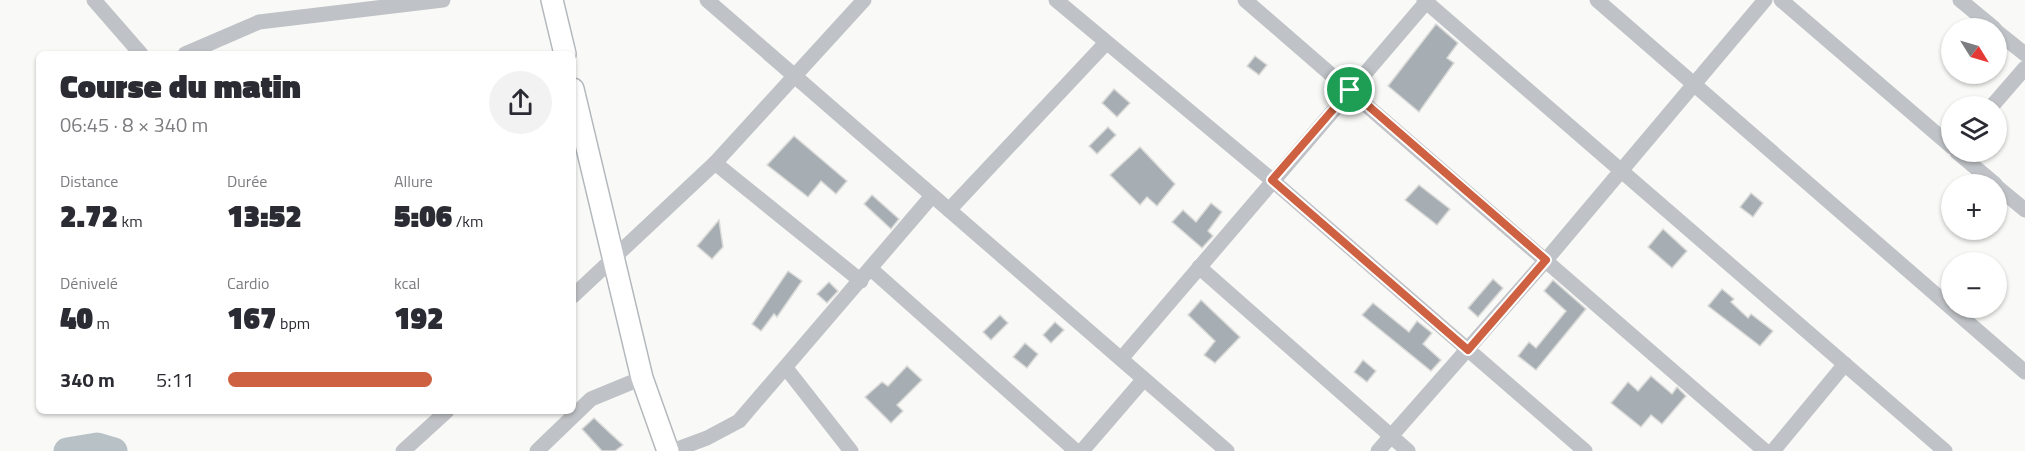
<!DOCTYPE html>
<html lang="fr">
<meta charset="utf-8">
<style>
body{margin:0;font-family:"Titillium Web",sans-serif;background:#f2f2f3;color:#2b2b33;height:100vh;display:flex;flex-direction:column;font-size:22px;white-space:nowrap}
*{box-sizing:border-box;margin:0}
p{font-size:20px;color:#7c7c81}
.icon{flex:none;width:33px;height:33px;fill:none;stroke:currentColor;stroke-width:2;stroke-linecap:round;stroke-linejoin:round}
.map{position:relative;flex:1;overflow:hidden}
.side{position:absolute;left:36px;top:51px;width:540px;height:363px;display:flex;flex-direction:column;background:#fff;border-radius:9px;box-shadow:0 2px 4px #0004}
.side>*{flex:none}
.needle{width:39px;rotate:127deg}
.controls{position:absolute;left:1941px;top:18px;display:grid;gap:12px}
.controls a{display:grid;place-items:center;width:66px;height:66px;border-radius:50%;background:#fff;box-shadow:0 2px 4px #0004;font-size:30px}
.pin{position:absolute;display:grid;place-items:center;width:51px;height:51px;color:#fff;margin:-26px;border:3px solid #fff;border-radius:50%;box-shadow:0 2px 6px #0007}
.round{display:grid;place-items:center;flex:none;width:63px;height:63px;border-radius:32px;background:#f2f2f3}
.summary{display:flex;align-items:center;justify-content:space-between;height:102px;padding:0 24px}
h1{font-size:33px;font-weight:800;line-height:45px}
.figures{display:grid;grid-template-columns:repeat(3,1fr);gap:9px;height:102px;padding:6px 24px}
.figures div{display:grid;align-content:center}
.figures b{font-size:30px;font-weight:800}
.figures small{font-size:16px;font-weight:400}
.figures p{font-size:16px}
ul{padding:0 24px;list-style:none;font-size:20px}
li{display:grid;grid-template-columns:96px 72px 1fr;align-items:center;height:45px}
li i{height:15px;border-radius:8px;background:#ce6141}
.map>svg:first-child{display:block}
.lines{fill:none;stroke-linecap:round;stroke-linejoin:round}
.river{stroke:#b8c2c6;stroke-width:27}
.building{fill:#a7aeb3;stroke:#dbdbd9;stroke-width:1.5}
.secondary-casing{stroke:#b4b8bc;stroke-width:24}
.street{stroke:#bfc2c6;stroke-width:15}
.secondary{stroke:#fff;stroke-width:21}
.route-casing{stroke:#fff;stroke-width:12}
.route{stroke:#ce6141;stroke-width:8}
</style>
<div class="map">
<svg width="2025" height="451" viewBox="0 0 2025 451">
<rect width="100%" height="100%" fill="#f9f9f7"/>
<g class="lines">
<path class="river" d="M67 451 97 446 114 451"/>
</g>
<g class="building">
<path d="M1436 24 1458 43 1447 58 1454 63 1419 112 1388 86Z"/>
<path d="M1255 56 1267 65 1259 75 1247 66Z"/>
<path d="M1114 89 1130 103 1117 117 1102 103Z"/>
<path d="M1108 127 1116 135 1097 154 1089 146Z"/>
<path d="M794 136 847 181 836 194 821 181 808 197 767 165Z"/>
<path d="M1140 147 1175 184 1157 206 1147 197 1140 205 1110 175Z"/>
<path d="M1419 185 1450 209 1437 225 1405 200Z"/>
<path d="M1751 193 1763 203 1753 217 1740 207Z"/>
<path d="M872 195 899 219 891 229 864 204Z"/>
<path d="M1211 203 1222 212 1208 231 1213 236 1202 248 1172 222 1183 210 1196 222Z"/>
<path d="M719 220 723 247 712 259 697 246Z"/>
<path d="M1663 229 1687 251 1672 268 1648 247Z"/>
<path d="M788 271 802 281 777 317 774 314 761 331 752 324Z"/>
<path d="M1493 279 1503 288 1478 317 1468 308Z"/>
<path d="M1553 280 1586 309 1536 370 1518 356 1529 342 1536 348 1566 311 1544 291Z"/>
<path d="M829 282 838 291 827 303 817 294Z"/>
<path d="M1722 289 1734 299 1731 302 1748 318 1751 314 1773 331 1760 346 1708 306Z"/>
<path d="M1201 300 1240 337 1215 363 1204 355 1215 341 1188 315Z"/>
<path d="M1373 303 1409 332 1417 321 1432 333 1423 344 1441 360 1431 371 1362 315Z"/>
<path d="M1000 315 1008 323 991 340 983 332Z"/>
<path d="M1055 322 1064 330 1051 343 1043 335Z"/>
<path d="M1025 343 1038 354 1027 368 1013 357Z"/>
<path d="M1363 360 1376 371 1367 382 1354 372Z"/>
<path d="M907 366 922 380 897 405 903 411 891 423 865 397 882 382 888 386Z"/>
<path d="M1651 376 1672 394 1677 387 1686 396 1662 424 1651 415 1641 427 1611 403 1628 382 1638 391Z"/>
<path d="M594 418 611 434 623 445 615 451H602L582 429Z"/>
</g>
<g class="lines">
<defs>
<g id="secondary">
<path d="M552 0 565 54"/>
<path d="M573 89 642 378 668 451"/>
</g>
</defs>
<use href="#secondary" class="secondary-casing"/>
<g class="street">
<path d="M94 0 141 54"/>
<path d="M707 0 1227 451"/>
<path d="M1056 0 1272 180 1585 451"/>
<path d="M1245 0 1765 451"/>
<path d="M1424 0 1945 451"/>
<path d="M1597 0 2025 372"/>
<path d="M1781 0 1952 147"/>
<path d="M1960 0 1994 28"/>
<path d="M1996 31 2025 54"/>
<path d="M185 54 259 22 443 0"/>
<path d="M1992 106 2025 68"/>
<path d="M1957 152 1995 184"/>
<path d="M715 163 861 281"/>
<path d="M1996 186 2025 210"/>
<path d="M949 210 1105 44"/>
<path d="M1199 267 1408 451"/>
<path d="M871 269 1076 451"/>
<path d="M573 296 715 163 864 0"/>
<path d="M1121 359 1428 0"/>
<path d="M786 368 851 451"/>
<path d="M403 451 447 411"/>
<path d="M537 451 591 399 642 378"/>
<path d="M672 451 707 438 739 421 932 196"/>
<path d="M1082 451 1144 379"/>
<path d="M1378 451 1546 260 1765 0"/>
<path d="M1773 451 1845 364"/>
</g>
<use href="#secondary" class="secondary"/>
</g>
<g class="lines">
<defs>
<path id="route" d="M1350 90 1546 260 1468 350 1272 180Z"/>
</defs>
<use href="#route" class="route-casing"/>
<use href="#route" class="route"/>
</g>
</svg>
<div class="controls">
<a><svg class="needle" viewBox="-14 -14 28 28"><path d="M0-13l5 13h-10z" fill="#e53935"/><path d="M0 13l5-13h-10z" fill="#7c7c81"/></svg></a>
<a><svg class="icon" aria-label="layers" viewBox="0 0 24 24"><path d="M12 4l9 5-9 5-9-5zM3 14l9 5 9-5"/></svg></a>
<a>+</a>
<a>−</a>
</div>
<div class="pin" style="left:1350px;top:90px;background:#1e9e55"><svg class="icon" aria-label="arrive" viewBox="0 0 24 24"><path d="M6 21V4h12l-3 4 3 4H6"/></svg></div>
<section class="side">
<div class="summary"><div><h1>Course du matin</h1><p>06:45 · 8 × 340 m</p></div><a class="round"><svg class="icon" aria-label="share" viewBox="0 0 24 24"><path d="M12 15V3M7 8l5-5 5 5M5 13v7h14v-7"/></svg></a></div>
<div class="figures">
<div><p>Distance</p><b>2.72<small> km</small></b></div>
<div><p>Durée</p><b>13:52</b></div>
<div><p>Allure</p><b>5:06<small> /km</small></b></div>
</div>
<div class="figures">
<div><p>Dénivelé</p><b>40<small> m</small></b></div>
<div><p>Cardio</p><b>167<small> bpm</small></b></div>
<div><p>kcal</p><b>192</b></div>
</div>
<ul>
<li><b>340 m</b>5:11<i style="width:63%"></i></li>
</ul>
</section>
</div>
